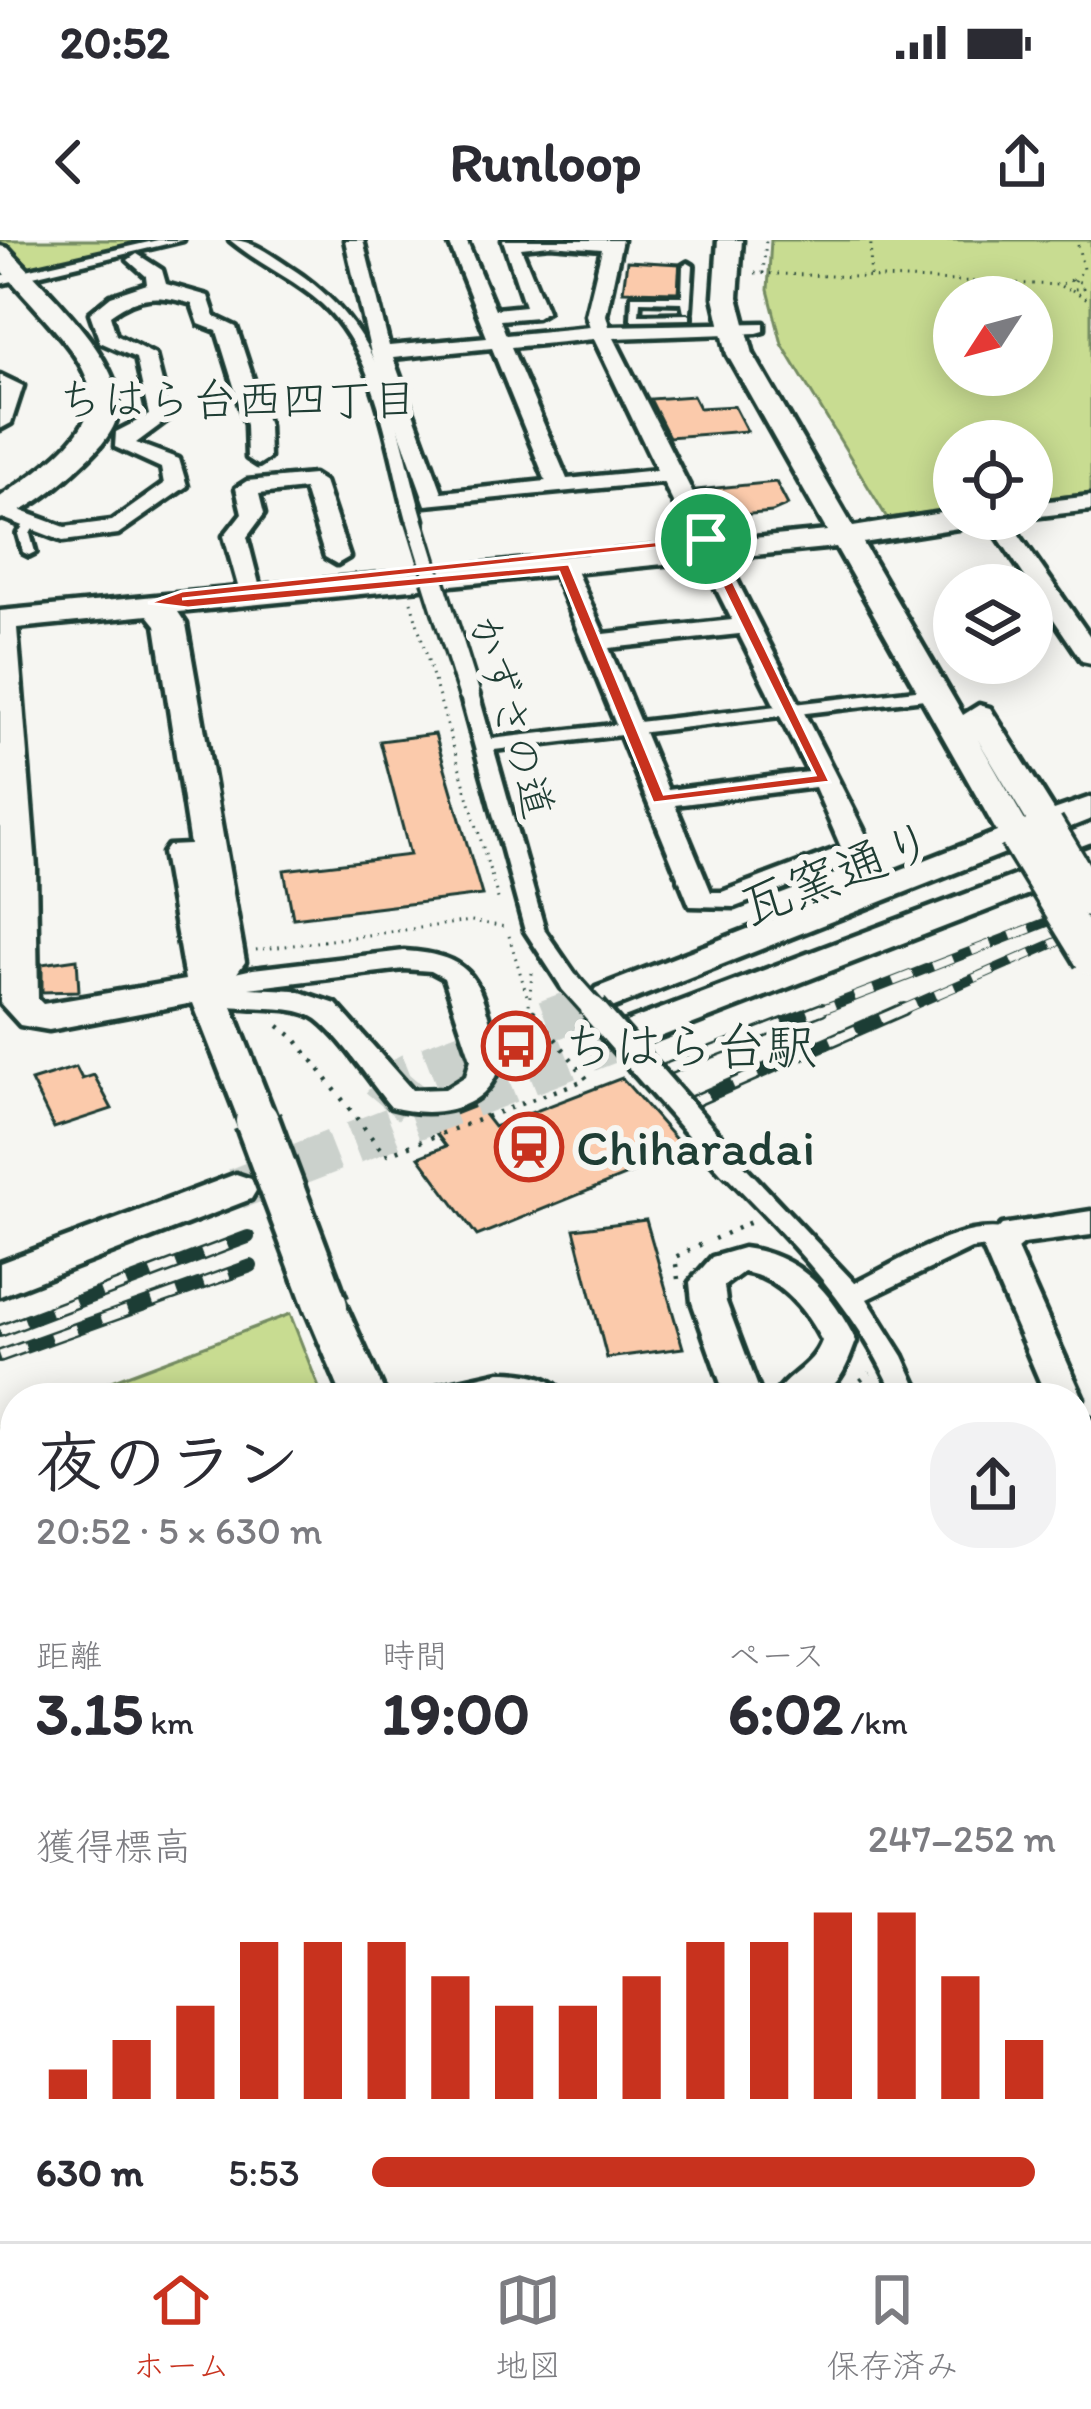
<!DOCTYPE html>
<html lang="ja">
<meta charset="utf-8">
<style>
body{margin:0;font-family:Itim,"Klee One",sans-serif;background:#f2f2f3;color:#2b2b33;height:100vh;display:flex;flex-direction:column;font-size:45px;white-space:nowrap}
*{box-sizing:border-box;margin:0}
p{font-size:39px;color:#7c7c81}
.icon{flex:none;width:66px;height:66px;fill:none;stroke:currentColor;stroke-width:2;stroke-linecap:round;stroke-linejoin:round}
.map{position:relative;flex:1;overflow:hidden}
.panel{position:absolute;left:0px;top:1143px;width:1092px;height:858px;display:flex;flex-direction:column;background:#fff;border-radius:48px 48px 0 0;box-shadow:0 6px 30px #0003}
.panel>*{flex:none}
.needle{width:78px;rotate:234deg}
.controls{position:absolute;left:933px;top:36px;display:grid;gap:24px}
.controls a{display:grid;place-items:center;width:120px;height:120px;border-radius:50%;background:#fff;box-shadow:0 6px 30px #0003;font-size:60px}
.pin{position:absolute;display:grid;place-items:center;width:102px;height:102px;color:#fff;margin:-51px;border:6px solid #fff;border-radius:50%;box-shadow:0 3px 12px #0007}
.round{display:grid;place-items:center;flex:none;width:126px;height:126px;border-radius:48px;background:#f2f2f3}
.head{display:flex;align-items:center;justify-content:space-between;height:204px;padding:0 36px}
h1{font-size:66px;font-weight:700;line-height:90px}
.metrics{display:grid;grid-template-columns:repeat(3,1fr);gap:18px;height:204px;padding:12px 36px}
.metrics div{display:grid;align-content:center}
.metrics b{font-size:60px;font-weight:700}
.metrics small{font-size:33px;font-weight:400}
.metrics p{font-size:33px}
.chart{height:336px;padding:24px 36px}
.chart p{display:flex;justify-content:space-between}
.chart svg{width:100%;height:216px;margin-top:12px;stroke:#c8321e;stroke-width:6}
ul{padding:0 36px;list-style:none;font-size:39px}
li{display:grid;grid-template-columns:192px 144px 1fr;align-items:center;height:90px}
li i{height:30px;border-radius:15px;background:#c8321e}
.status{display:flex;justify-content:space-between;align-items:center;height:84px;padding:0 60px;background:#fff;direction:ltr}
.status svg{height:33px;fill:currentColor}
header{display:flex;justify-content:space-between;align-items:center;height:156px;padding:0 36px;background:#fff;font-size:54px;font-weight:700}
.menu{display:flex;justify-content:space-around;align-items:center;height:168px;border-top:3px solid #e1e1e2;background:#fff;font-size:33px;color:#7c7c81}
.menu a{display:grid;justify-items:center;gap:6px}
.menu .active{color:#c8321e}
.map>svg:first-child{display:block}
.green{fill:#c8dc91;stroke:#748c62;stroke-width:3;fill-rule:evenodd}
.building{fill:#fbcaab;stroke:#1f3d34;stroke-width:3}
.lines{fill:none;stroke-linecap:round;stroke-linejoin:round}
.tertiary-tunnel-far1{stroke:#cbd1cc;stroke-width:33;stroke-dasharray:33 16;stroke-linecap:butt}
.tertiary-tunnel{stroke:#cbd1cc;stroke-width:42;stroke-dasharray:42 21;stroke-linecap:butt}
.service-casing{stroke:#1f3d34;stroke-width:10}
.pedestrian-casing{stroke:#1f3d34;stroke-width:9}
.minor-casing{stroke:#1f3d34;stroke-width:9}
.tertiary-casing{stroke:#1f3d34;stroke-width:9}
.path-far2{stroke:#1f3d34;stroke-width:3;stroke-dasharray:1.5 6;stroke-linecap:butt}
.path-far1{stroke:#1f3d34;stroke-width:4.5;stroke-dasharray:3 9;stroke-linecap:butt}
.path{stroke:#1f3d34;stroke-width:6;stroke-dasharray:4.5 12;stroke-linecap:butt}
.service{fill:#f6f6f2;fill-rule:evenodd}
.pedestrian{fill:#f6f6f2;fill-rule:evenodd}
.minor{fill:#f6f6f2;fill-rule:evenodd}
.tertiary{fill:#f6f6f2;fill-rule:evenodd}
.rail-far1-casing{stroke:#1f3d34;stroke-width:10}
.rail-casing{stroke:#1f3d34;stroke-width:14}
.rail-far1{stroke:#f6f6f2;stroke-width:8;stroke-dasharray:21;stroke-linecap:butt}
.rail{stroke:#f6f6f2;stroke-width:9;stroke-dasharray:27;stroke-linecap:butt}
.pedestrian-bridge-far2-casing{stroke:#1f3d34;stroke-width:21;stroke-linecap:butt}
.pedestrian-bridge-far1-casing{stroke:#1f3d34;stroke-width:27;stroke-linecap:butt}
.pedestrian-bridge-casing{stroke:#1f3d34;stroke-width:33;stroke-linecap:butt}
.tertiary-bridge-far1-casing{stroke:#1f3d34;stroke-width:40;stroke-linecap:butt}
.tertiary-bridge-casing{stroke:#1f3d34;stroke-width:51;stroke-linecap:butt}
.pedestrian-bridge-far2{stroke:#f6f6f2;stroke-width:15}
.pedestrian-bridge-far1{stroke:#f6f6f2;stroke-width:20}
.pedestrian-bridge{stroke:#f6f6f2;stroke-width:24}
.tertiary-bridge-far1{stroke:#f6f6f2;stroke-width:33}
.tertiary-bridge{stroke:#f6f6f2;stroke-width:42}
.route{fill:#c8321e;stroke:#fff;stroke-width:3;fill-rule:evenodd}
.labels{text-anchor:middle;stroke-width:12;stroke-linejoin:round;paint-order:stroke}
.far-street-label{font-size:42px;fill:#1f3d34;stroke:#f6f6f2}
.far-neighbourhood-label{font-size:45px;fill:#1f3d34;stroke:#f6f6f2}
.street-label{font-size:51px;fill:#1f3d34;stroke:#f6f6f2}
.poi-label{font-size:51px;fill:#1f3d34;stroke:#f6f6f2;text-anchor:start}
</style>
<div class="status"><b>20:52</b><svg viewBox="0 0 49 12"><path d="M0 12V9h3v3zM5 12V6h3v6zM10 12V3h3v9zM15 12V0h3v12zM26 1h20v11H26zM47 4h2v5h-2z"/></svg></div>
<header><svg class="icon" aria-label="back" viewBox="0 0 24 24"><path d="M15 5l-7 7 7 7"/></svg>Runloop<svg class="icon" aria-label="share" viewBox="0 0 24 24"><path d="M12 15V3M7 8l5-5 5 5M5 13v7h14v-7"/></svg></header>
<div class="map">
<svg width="1091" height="2001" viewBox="0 0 1091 2001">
<rect width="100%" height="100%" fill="#f6f6f2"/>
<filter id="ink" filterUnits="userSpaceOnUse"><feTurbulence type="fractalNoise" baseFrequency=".00833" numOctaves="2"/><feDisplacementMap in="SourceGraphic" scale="24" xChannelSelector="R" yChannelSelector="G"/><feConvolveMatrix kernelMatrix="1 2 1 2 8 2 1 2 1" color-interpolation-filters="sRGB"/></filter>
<g filter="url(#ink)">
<g class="green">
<path d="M0 0H176L20 36 0 13Z"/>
<path d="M771 0H1091V253L1032 260V201H954V269L887 278 782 104 768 50ZM1032 57V135H954V57Z"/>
<path d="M290 1074 323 1158H66Z"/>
<path d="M15 1177V1853L0 1860V1183Z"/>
</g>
<g class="building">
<path d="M627 21 680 24 678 52 623 51Z"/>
<path d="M693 156 699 168 734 166 747 191 669 197 650 159Z"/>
<path d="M776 242 788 265 772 272 710 278 696 250Z"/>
<path d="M435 494 482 655 293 678 284 630 410 615 380 501Z"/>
<path d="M77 719 79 751 42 752V724Z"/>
<path d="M76 827 82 839 94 835 112 869 54 888 31 841Z"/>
<path d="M622 838 686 911 477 996 419 917 446 906 429 884 477 865 494 887Z"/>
<path d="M646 980 683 1108 607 1118 574 989Z"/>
</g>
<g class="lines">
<path class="tertiary-tunnel-far1" d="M570 772 609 757"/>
<g class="tertiary-tunnel">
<path d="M382 866 409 834 578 769"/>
<path d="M236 949 639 791"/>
</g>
<defs>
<g id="service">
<path d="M688 23 693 26 690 72H684L682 62 640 61 639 75 687 74 690 75V79L631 80 632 56H682L683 26Z"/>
<path d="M28 278 38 280 30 294 35 312 29 315 23 312 18 294Z"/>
</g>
<g id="pedestrian">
<path d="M158 0H183L0 44V36Z"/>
<path d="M230 0C253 0 269 14 288 26 388 89 393 175 423 280L421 283 407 280C388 211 378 115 322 64 295 39 258 24 230 0Z"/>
<path d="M469 448 478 453 491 499 933 448 942 453 933 458 494 510 545 691 581 743 570 750 562 748 525 691 460 453Z"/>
<path d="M730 917 738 919 855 1043C900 1022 961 978 1013 992L1017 998 1013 1004 971 1009 867 1059 903 1116 922 1158H896C857 1067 790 1001 722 931L718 925 722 919Z"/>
<path d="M1077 1587 1088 1591 1091 1628 1083 1631 1077 1629Z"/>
</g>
<g id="minor">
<path d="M345 0H363L389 106 487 97 448 0H466L495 69 525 66 503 0H622L606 75 609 86 764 83V91L757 93 614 98 869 601 864 618 735 667 690 666 552 327 556 322H572L604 394 732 380 663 242 426 265 371 113ZM550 5 602 9 586 75 590 87 506 95 500 80 537 77 547 71 521 8ZM594 99 657 230 567 239 511 107ZM492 108 546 241 442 252 393 118ZM739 394 808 532 668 550 609 408ZM815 547 841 607 722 652H711L675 565Z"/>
<path d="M137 14 162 30 166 44 208 56 215 77 236 87 268 185 269 218 258 225 247 218 246 185 217 91 199 84 192 64C159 54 139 54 110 75L116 95 155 115 171 177 136 203 179 219 187 246 118 294 63 301 0 277V263L65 287 112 281 164 244 161 228 115 207 116 192 149 175 136 118 100 102 90 73 111 56 147 44 146 36 128 20Z"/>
<path d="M0 135 23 146 11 183 0 189Z"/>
<path d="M313 235 324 242 349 317 337 324 325 317 304 249 259 254 264 274 247 297 260 348 256 353H240L224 296 242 273 236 248 247 241Z"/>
<path d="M1091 256V270L1032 277V263Z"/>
<path d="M986 279H1008L1091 398V423L1082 421Z"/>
<path d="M404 711C486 716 478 751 501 819 491 871 435 879 391 867 368 840 345 801 317 779 287 757 215 780 190 749L195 742 253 729ZM404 729 431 731 444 738 471 819 466 836 445 849 412 850 336 764 294 750 249 748Z"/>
<path d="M1091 971V995L1023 1004 1017 1009 1083 1158 1077 1168V1158H1047L982 1006 1002 985Z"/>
<path d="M743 1008C800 1015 831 1052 856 1101 837 1154 828 1158 773 1158 786 1134 812 1128 822 1101 806 1070 779 1037 743 1032L724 1046 726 1062 762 1158H726L692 1062 690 1042 712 1017Z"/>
<path d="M1077 1171 1091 1178V1230L1077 1224Z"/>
<path d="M1091 1910V1956L1077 1959V1913Z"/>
<path d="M1077 1962 1091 1968V2001H1057L1053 1986H1077Z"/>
<path d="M514 1986H562L565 2001H517Z"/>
<path d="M754 1986H866L859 2001H747Z"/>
</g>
<g id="tertiary">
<path d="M718 0H742L738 57 753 114 853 287 954 271V279H972L958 288 863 303 963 475 979 465 990 468 1054 570 1091 557V579L609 769 596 766 590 757 596 748 997 592 836 307 178 372 186 384 245 722 225 749 277 881 271 891 257 895 243 891 193 763 49 790 20 785 0 763V371L827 291 727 114 714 57ZM148 375 156 385 190 605 168 606 163 613 185 740 43 764 38 759 36 628 17 388ZM977 498 1026 580 1025 581Z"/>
<path d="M0 6 8 8C40 44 131 125 117 176 112 197 93 214 78 228 58 247 27 272 0 279V257C145 164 94 135 0 28Z"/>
<path d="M1091 607V630L652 800 639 804 626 800 620 791 626 782Z"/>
<path d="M236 934 251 939 257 949 251 959 0 1056V1023Z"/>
<path d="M326 1050 341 1055 387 1158H343L304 1066 311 1055Z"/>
<path d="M500 1132C524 1132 554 1135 566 1158H431L437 1146Z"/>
<path d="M1091 1623V1673L1077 1676V1626Z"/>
<path d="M15 1869V1929L0 1935V1875Z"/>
</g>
</defs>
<use href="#service" class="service-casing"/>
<use href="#pedestrian" class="pedestrian-casing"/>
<use href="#minor" class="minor-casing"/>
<use href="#tertiary" class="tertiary-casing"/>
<g class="path-far2">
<path d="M755 33 1059 45"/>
<path d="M763 33 766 0"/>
<path d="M870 36 871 0"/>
<path d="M1071 40 1080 42 1083 48 1067 50 1059 45Z"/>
<path d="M1075 41 1083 29 1077 0"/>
<path d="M1072 50 1091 61"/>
<path d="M411 362 499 662"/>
<path d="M509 696 528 759"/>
<path d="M256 710 471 681 506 687"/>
<path d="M532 733 529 765 534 772"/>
</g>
<g class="path-far1">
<path d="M279 786 295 798 385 915 587 839 532 769"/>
<path d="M714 999 753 981"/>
<path d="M678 1039 675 1017 704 1003"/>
<path d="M851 1148 870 1133"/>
<path d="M0 1252H15"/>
<path d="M0 1278 15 1282"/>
</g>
<g class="path">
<path d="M0 1729 15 1731"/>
<path d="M71 1986 74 2001"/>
</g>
<use href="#service" class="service"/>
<use href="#pedestrian" class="pedestrian"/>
<use href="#minor" class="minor"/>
<use href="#tertiary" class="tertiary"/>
<defs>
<g id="rail-far1">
<path d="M815 772 1091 665"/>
<path d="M897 772 1091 687"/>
</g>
<g id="rail">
<path d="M657 833 822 769"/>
<path d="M683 866 904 769"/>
<path d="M0 1091 248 997"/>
<path d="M0 1116 251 1026"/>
</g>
</defs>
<use href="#rail-far1" class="rail-far1-casing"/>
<use href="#rail" class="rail-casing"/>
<use href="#rail-far1" class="rail-far1"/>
<use href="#rail" class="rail"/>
<defs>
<path id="pedestrian-bridge-far2" d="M415 280 434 342"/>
<g id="pedestrian-bridge-far1">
<path d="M433 339 469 453"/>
<path d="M570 743 596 772"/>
</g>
<path id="pedestrian-bridge" d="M593 769 730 925"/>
<g id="tertiary-bridge-far1">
<path d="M1046 585 1091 660"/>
<path d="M1017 597 1091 718"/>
</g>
<path id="tertiary-bridge" d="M257 881 326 1066"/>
</defs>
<use href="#pedestrian-bridge-far2" class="pedestrian-bridge-far2-casing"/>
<use href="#pedestrian-bridge-far1" class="pedestrian-bridge-far1-casing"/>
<use href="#pedestrian-bridge" class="pedestrian-bridge-casing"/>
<use href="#tertiary-bridge-far1" class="tertiary-bridge-far1-casing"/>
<use href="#tertiary-bridge" class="tertiary-bridge-casing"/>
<use href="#pedestrian-bridge-far2" class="pedestrian-bridge-far2"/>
<use href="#pedestrian-bridge-far1" class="pedestrian-bridge-far1"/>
<use href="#pedestrian-bridge" class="pedestrian-bridge"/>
<use href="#tertiary-bridge-far1" class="tertiary-bridge-far1"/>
<use href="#tertiary-bridge" class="tertiary-bridge"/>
</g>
</g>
<path class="route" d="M711 296 830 542 653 563 559 332 188 368 148 363 182 351ZM701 303 815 535 664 554 569 324 182 359Z"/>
<defs>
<symbol id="bus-ring" viewBox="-11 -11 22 22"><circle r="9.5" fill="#f6f6f2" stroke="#c8321e" stroke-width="1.5"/><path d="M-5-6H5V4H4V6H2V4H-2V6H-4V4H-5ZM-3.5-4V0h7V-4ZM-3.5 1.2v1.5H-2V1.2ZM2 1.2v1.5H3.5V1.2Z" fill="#c8321e"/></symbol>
<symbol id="station-ring" viewBox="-11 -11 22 22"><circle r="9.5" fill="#f6f6f2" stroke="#c8321e" stroke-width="1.5"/><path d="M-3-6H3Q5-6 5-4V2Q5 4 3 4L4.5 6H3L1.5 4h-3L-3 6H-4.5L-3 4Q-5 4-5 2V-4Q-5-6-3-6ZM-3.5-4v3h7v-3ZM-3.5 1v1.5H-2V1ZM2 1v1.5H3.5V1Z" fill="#c8321e"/></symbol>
</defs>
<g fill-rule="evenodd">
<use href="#bus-ring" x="478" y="768" width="76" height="76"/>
<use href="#station-ring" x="491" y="869" width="76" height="76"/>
</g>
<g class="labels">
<g class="far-street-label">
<text transform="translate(512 476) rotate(74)" y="15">かずさの道</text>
</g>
<g class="far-neighbourhood-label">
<text x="237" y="175">ちはら台西四丁目</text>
</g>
<g class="street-label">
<text transform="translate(837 633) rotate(-21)" y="18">瓦窯通り</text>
</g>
<g class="poi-label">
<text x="562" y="824">ちはら台駅</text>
<text x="576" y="925">Chiharadai</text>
</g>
</g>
</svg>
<div class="controls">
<a><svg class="needle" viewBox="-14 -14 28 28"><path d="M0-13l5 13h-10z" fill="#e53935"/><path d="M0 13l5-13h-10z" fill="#7c7c81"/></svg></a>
<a><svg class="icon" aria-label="locate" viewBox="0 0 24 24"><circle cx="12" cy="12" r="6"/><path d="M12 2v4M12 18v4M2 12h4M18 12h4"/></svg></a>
<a><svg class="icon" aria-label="layers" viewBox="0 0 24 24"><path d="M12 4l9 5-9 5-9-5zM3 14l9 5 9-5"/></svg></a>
</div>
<div class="pin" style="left:706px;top:299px;background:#1e9e55"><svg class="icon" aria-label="arrive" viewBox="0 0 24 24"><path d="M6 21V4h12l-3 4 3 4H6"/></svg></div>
<section class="panel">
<div class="head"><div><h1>夜のラン</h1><p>20:52 · 5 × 630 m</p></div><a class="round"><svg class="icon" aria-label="share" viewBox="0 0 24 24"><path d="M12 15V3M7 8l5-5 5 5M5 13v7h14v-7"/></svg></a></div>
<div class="metrics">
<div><p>距離</p><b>3.15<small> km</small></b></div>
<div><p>時間</p><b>19:00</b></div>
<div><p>ペース</p><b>6:02<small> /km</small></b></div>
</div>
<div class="chart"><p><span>獲得標高</span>247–252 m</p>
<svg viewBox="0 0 160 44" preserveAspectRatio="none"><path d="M5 44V38M15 44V32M25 44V25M35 44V12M45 44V12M55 44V12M65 44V19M75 44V25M85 44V25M95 44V19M105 44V12M115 44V12M125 44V6M135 44V6M145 44V19M155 44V32"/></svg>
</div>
<ul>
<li><b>630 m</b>5:53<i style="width:97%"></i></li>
</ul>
</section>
</div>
<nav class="menu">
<a class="active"><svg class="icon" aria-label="home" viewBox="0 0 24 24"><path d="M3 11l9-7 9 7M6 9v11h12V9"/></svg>ホーム</a>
<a><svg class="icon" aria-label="map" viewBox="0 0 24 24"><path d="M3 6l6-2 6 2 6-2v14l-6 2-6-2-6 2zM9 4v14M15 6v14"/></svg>地図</a>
<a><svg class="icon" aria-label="saved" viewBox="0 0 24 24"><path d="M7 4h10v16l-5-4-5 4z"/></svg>保存済み</a>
</nav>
